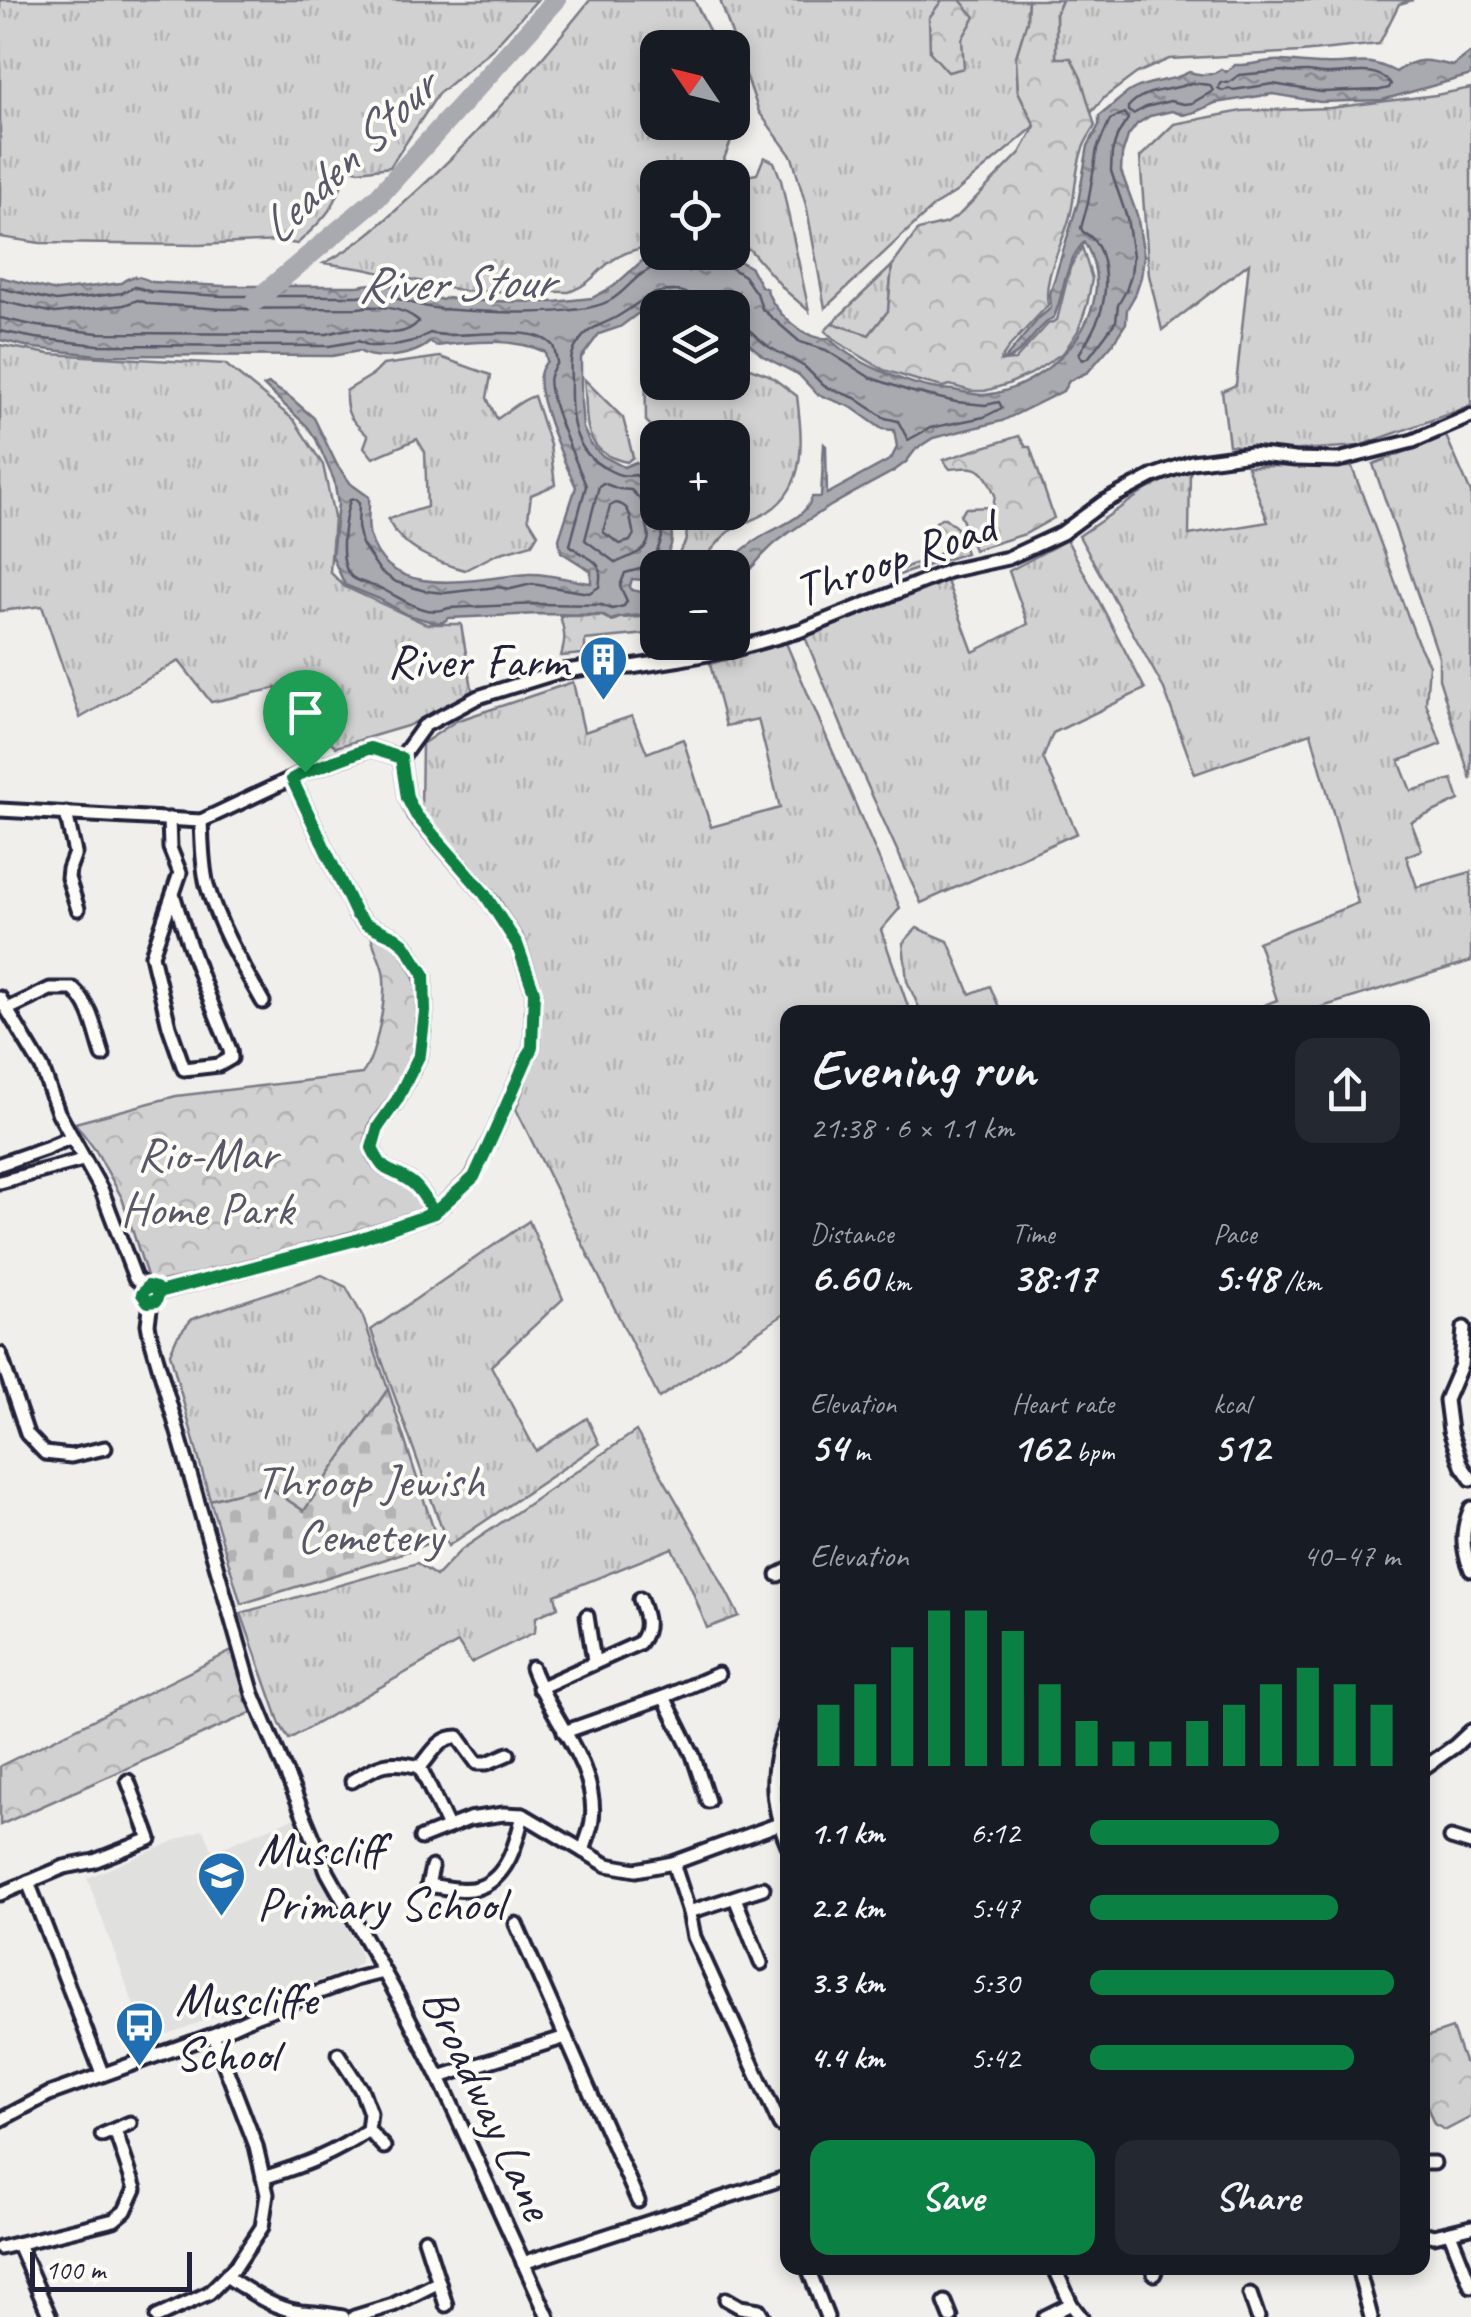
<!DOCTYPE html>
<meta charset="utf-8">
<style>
body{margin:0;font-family:Caveat,sans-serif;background:#242831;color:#f1f3f6;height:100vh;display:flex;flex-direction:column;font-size:38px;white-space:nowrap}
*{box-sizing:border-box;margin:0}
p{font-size:32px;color:#9ea1a6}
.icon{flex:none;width:55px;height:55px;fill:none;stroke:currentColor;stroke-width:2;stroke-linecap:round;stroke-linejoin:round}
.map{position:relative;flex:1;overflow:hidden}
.panel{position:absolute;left:780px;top:1005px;width:650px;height:1270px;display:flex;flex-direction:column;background:#171b24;border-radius:20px;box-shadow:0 5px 15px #0003}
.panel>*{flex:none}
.needle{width:65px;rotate:305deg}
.tools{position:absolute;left:640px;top:30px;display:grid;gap:20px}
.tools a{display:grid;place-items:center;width:110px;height:110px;border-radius:20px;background:#171b24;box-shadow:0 5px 15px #0003;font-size:50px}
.scale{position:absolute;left:30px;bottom:25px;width:162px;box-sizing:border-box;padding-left:10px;border:5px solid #22223b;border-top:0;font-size:28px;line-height:35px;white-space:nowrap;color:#22223b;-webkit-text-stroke:8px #fdfcf7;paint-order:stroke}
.pin{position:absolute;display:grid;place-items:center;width:85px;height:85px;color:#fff;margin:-102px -42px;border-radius:50% 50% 50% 0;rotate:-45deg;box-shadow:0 0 10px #0007}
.pin .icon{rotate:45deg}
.round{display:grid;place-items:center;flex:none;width:105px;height:105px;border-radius:20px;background:#242831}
.headline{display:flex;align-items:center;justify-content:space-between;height:170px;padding:0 30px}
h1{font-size:55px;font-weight:800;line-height:75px}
.metrics{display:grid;grid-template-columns:repeat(3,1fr);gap:15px;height:170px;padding:10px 30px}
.metrics div{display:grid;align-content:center}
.metrics b{font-size:42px;font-weight:800}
.metrics small{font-size:28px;font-weight:400}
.metrics p{font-size:28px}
.chart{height:280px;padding:20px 30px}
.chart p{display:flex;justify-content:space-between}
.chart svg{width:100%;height:180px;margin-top:10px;stroke:#0b8043;stroke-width:6}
.primary-button{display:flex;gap:20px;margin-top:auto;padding:20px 30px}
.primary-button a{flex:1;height:115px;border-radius:20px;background:#0b8043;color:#fff;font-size:40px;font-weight:800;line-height:115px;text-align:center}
.primary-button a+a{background:#242831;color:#f1f3f6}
ul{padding:0 30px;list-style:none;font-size:32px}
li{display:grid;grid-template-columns:160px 120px 1fr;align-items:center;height:75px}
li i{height:25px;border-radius:12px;background:#0b8043}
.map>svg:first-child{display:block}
.built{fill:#e0e0df}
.grass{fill:url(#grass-tufts);stroke:#7a7a86;stroke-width:2.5}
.forest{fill:url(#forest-crowns);stroke:#7a7a86;stroke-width:2.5}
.cemetery{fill:url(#cemetery-stones);stroke:#7a7a86;stroke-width:2.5}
.water{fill:url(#water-ripples);stroke:#737381;stroke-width:2.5}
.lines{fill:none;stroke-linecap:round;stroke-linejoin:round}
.shore{stroke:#58586a;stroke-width:2.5}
.river{stroke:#a9a9b0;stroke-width:20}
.street-casing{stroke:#22223b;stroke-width:19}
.street{stroke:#fdfcf7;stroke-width:11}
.route-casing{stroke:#fff;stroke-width:20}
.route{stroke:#0b8043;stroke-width:12}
.labels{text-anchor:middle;stroke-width:8;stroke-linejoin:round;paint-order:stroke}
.street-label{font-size:48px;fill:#22223b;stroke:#fdfcf7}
.poi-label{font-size:48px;fill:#22223b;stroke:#fdfcf7;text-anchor:start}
.park-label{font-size:48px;fill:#575768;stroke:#fdfcf7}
.water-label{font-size:50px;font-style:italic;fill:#58586a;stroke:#fdfcf7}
</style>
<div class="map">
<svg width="1471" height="2317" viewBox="0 0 1471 2317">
<defs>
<pattern id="grass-tufts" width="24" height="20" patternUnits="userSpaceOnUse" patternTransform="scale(2.5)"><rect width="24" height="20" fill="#d2d1d1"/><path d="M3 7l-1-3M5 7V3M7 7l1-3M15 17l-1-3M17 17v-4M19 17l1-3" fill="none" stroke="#b4b3b4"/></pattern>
<pattern id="forest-crowns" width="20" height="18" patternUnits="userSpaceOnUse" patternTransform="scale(2.5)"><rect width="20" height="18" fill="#d2d1d1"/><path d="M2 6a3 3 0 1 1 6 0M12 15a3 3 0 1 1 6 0" fill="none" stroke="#b4b3b4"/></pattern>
<pattern id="cemetery-stones" width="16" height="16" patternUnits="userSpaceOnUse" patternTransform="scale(2.5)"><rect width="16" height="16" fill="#d2d1d1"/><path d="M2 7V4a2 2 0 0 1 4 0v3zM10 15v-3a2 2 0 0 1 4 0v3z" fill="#b4b3b4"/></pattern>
<pattern id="water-ripples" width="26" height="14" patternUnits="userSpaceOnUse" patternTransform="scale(2.5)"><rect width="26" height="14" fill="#a9a9b0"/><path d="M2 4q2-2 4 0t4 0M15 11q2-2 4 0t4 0" fill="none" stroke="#898990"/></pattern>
</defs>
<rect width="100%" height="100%" fill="#f0efec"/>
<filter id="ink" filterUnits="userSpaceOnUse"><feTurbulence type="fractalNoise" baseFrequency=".01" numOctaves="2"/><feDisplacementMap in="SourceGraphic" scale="20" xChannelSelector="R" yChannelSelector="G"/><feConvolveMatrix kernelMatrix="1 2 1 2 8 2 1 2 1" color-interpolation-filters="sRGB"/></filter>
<g filter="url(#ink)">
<path class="built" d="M296 1817 325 1885 360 1953 361 1962 352 1969 147 2041 87 1878 203 1829 213 1851Z"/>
<g class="grass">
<path d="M0 0H537L491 50 438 94 390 167 359 171 346 168C339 205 324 219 297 244L278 241 199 245 40 243 0 237Z"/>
<path d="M590 0H694L717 47 658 48V122H732L733 92 739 110 741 128 731 141 724 159 741 177 757 174 764 157 774 162 781 180 809 311 786 291 749 249 733 246 732 178H658L657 245C640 248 625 251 610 262 593 275 592 283 569 292L464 291 364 269 324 263C354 248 379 226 404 203 472 142 532 72 590 0Z"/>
<path d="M720 0H1028L1027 21 1016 57 1018 91 1035 126 956 192 935 205 825 308 807 209 792 157 759 112Z"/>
<path d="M1062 0H1413L1399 4 1379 44 1301 52 1169 59 1137 73 1105 97 1090 114 1056 59V14Z"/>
<path d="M1471 88V406L1359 446 1285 451 1229 445 1222 391 1236 385 1249 263 1162 330 1149 275 1140 157 1174 124 1242 111 1330 108 1436 95Z"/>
<path d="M892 266 888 311 869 335 832 323Z"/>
<path d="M0 345 49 354 225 364 294 420 323 465 334 517 330 572 345 587 426 624H461L473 694 407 726 336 747 277 688 211 702 179 661 80 718 42 606 0 611Z"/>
<path d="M645 352 657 353 658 382H732L733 362 769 375 797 396C802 438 808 485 769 511 756 520 739 523 727 533 716 544 707 557 695 567H668C685 546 691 540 684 513L732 512V438L662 437 646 421Z"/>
<path d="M440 357 491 375 487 398 497 419C510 411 520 400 534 396L550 445 555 485 531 495 528 518 538 534 532 544 497 554 465 570C437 563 400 548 388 519L427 507 425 452 417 439 373 458 364 447 368 436C351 420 345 415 346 391L374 374 383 365Z"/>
<path d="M1446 436 1471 493V780L1439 679V657L1373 464Z"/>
<path d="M1247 466 1352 467 1418 643 1429 665 1426 703 1441 744 1399 761 1411 791 1452 779 1459 800 1411 822 1422 850 1406 856 1417 887 1471 872V961L1306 1012H1247L1277 1000 1258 942 1358 903 1311 733 1195 774 1164 689 1079 536 1146 490 1190 468 1189 535 1268 522Z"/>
<path d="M1067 540 1145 689 1053 733 1043 758 1077 833 921 903 851 749 805 637 947 581 973 652 1028 624 1009 571Z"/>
<path d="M786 643 900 908 881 930 910 1012H788L787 1312 659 1398 516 1109 538 1049 541 987 527 949 499 898 421 809 422 744 456 721 573 682 584 732 632 716 647 753 683 739 711 827 780 808 758 719 726 726 710 664Z"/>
<path d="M917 928 948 941 970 994 990 986 1001 1012H921L907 981 903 943Z"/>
<path d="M529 1221 563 1299 491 1366 536 1451 587 1418 599 1444 448 1546 371 1330Z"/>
<path d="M322 1275 346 1287 363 1317 388 1389 304 1511 271 1489 264 1487 210 1500 170 1353 177 1337 192 1319Z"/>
<path d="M636 1431 708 1556 739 1616 707 1628 692 1590 672 1548 555 1595 558 1607 536 1617 535 1632 471 1663 458 1643 289 1739 280 1724 241 1613 417 1563 436 1576 461 1550Z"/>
</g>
<g class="forest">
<path d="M942 0H960L975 17 962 39 964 68 948 72 930 52 929 18Z"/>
<path d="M1028 0H1062L1056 14V58H1071L1081 78 1095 126C1091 133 1086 140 1083 148 1075 168 1076 191 1071 212 1065 241 1042 276 1048 305L1009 347 1000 361 1015 360 1048 324 1057 320 1070 268 1082 247 1092 279 1087 305 1078 331 1064 352 1031 374 1008 384 985 391H971L950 385 943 387 923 382 884 370 839 343 825 331 832 323 869 335 888 311 892 266 918 230 947 223 960 214 1020 153 1035 126 1018 91 1016 57 1027 21Z"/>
<path d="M584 379 623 418 633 457 627 462C577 452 589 415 584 379Z"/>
<path d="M1019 436 1026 447H1030L1054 518 1025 534 974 550 960 514 966 508 993 507 995 495C983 467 979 465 950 469L943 460Z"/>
<path d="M941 518H945L957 528 966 553 893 577C908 561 929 563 946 549L935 523Z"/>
<path d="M560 616H602L612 621 619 618 644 617 657 623V633L585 640V649L582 654 561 656C566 639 565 633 560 616Z"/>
<path d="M371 932C398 943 408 950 414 979 417 989 418 982 420 993 426 1024 414 1061 399 1088 388 1108 364 1123 365 1147 368 1187 417 1173 422 1210L387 1224 199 1273 162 1281 148 1279 122 1198 96 1151 75 1123 176 1096 362 1074C376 1057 388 995 383 971 380 957 372 947 371 932Z"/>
<path d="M232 1651 255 1711 0 1825V1766Z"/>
<path d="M1452 2028 1464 2062H1471V2117L1446 2130 1434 2124 1426 2104H1423V2038Z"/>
</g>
<path class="cemetery" d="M388 1389 437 1540 386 1559 241 1604 210 1500 264 1486 271 1489 304 1511Z"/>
<path class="water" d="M1471 52V75L1382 100 1320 102 1273 94 1215 103 1195 112 1183 115 1172 111 1150 116 1137 124 1128 136 1122 155 1121 171 1137 215 1144 256 1141 277 1135 295 1127 309 1126 323 1113 343 1088 372 1069 381 1063 391 1002 421 933 438 916 449 906 462 894 471C855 492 813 514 778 541 761 554 750 573 733 585L732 568 727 567C735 555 750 543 763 536 781 525 806 518 812 497H821L824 444 826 446 827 494 891 459 897 447 894 430 882 429 851 407 817 394 799 375 763 356 733 330 732 308 697 307 681 301H661L648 306 620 327 599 334 581 358V402L583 428 590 443 601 455 624 467 636 462C655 476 658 490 658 512L665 513C682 545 666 559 643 580L632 579 630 586 631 590 657 595V616C643 615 625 615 611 620L602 615 539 614 449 618 443 622 436 623 408 615 379 599 345 585 332 556 338 504 334 480 316 439 307 426 264 386 269 384 291 398 314 418 337 465 351 484 369 497C370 509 366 523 370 536 390 604 480 577 529 574 549 573 571 581 591 583V571L561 552 559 539 576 487C566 466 535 396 540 375 541 368 543 367 547 361L545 352C514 337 470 342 436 346L430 342C415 356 376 362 359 351L332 356 97 355 34 348 0 340V277L56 291 121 283C133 274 140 276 152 282L223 286H358C386 279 415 291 442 300L446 298 476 301 554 302 592 298 614 286 642 261 652 255 665 252 701 253 733 257 751 268 761 286 767 289C771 310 806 342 829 338 850 361 908 385 939 389 944 390 949 389 954 390 963 392 974 395 984 395 1050 389 1126 308 1084 242 1064 263 1065 292 1054 317 1034 328 1026 354 1003 361L1039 318 1051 308 1050 294 1078 202 1088 146 1099 125V116C1111 108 1121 96 1132 90 1151 80 1172 82 1189 72 1201 75 1211 77 1221 69L1226 72 1235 65C1251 66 1267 59 1284 61 1297 62 1310 64 1324 64 1358 66 1361 55 1396 72 1417 56 1429 60 1453 66Z"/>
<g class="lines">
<g class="shore">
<path d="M1283 71C1292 74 1298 72 1307 72 1312 72 1318 74 1323 74 1347 76 1374 63 1391 84L1389 88 1380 90 1321 92 1273 84 1233 90 1229 88 1223 91 1218 88 1221 82 1228 83 1239 75Z"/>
<path d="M1191 83 1210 85 1213 91 1192 103 1184 104 1170 101 1146 107 1133 114 1128 111V107C1144 88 1170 92 1191 83Z"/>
<path d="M1124 113 1128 119 1118 134 1112 152 1111 171 1127 218 1133 256 1131 275 1126 291 1118 305 1116 321 1089 357 1083 360 1079 354C1088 340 1096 327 1101 311 1108 288 1108 243 1083 232L1081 228 1088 203 1097 149 1110 120Z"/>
<path d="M722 252 725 264 744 276 758 296 762 309 800 342 826 350 869 377 909 391 956 402 985 405 999 402 1002 408 984 417 930 428 908 440 898 421 885 418 855 398 824 386 805 367 769 347 742 324 732 323"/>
<path d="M0 288 56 301 122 293 135 287 152 292 223 296H358C391 290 410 307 441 309 479 312 577 318 609 301 621 295 629 284 639 276 649 268 663 265 667 252"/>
<path d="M0 301 55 313 124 305 138 300 150 304 223 309 358 308C378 305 403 307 419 321 404 339 382 332 362 329 351 328 337 331 327 334L98 333 37 326 0 318"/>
<path d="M0 331 35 338 98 345 329 346 358 341 370 346H391L417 340 430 333C458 341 533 321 553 346 555 350 556 358 557 362 555 367 551 371 550 376 544 393 579 467 586 486L570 545C588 562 605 556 599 587L589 593 532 584 511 589 497 587 445 593 425 591 396 582 380 571 362 544 358 527 359 503 355 499 350 500C345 517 336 563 352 577 359 583 374 585 382 589 403 599 425 618 449 608L539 604 602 605 612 609 624 606 627 601 620 586 625 573 640 569 656 555 662 537 658 511"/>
<path d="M603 483 619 489 631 490 646 505C644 515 646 520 648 530 653 552 631 555 616 563L585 540 599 486Z"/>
<path d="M658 491 648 489 636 475C624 477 618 475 607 469 573 452 570 418 571 383 571 373 569 361 573 352 586 325 599 328 620 315 641 303 647 290 675 291 684 291 688 293 695 300L696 308"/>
<path d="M616 503C633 506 629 520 634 534L630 541 620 544 603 532 610 506Z"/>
</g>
<path class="river" d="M255 301 377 198 556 0"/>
<defs>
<g id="street">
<path d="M292 779 356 914 366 924 395 937 404 944 424 975 425 1012 420 1054 397 1100 377 1127 372 1148C385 1176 386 1166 408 1180 420 1187 427 1202 434 1213"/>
<path d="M0 810 201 821 305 772 370 748 401 758 424 726 478 697 558 672 594 667H631L681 659 735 649 799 631 949 571 1008 558 1062 533 1104 502 1153 476 1192 462 1251 454 1295 459 1338 460 1413 441 1471 416"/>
<path d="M66 813 75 853 69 869 68 878 78 909"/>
<path d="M169 819 170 848 180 873 152 955 169 1026 184 1069 219 1065 231 1058 230 1050C209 998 189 948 173 894"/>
<path d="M201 821C202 842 202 865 207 885 219 927 242 965 263 1002"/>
<path d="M0 998 42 1068 58 1112 102 1191 135 1278 146 1287"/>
<path d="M8 1009 50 989H73C92 1006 95 1031 103 1055"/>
<path d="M0 1164 46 1148 72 1137"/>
<path d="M0 1182 83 1160"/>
<path d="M159 1292 357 1239 434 1213 473 1177 495 1131 532 1047 534 992 517 943 484 893 415 815 407 798 401 758"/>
<path d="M151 1302 148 1324 150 1335 253 1694 328 1873 398 1997 439 2077 548 2317"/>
<path d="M1464 1328 1461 1365 1446 1400 1450 1431 1462 1466 1471 1479"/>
<path d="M0 1354 27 1434 45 1453 71 1456 105 1448"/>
<path d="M1471 1508C1461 1531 1462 1548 1471 1570"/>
<path d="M778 1575 788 1570"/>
<path d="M587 1616 594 1661"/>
<path d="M532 1668C549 1716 599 1767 592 1820 591 1830 586 1841 583 1851"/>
<path d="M539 1688 639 1643C651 1628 646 1616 640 1599"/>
<path d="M664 1697 693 1755 708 1801"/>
<path d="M788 1721C769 1765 769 1801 788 1845"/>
<path d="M564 1732 664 1697 718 1674"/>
<path d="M420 1767 448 1827"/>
<path d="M1422 1769 1455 1746 1471 1731"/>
<path d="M352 1781C379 1764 389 1759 420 1767 432 1754 439 1737 458 1737L477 1763H487L508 1754"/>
<path d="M421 1838 469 1819 504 1814 523 1815 607 1865 636 1870 673 1863 779 1824"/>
<path d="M1451 1838 1471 1844"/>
<path d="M673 1863 689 1912 694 1937 780 2125"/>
<path d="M432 1867 428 1885C444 1887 462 1892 477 1888 508 1879 517 1841 523 1815"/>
<path d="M28 1882 102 2073"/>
<path d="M0 1894 64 1867 94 1861 150 1839 128 1781"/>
<path d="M735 1898 761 1963"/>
<path d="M689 1912 763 1888"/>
<path d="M516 1924 638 2201"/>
<path d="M439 2077 566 2037"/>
<path d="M0 2120 49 2094 213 2035 257 2015 355 1979 383 1972"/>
<path d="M368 2130 384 2147"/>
<path d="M102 2135 130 2123"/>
<path d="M1422 2163H1434"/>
<path d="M263 2178C301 2166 335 2154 368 2130L370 2113 362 2091 338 2054"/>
<path d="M1422 2233 1434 2236 1471 2227"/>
<path d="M1450 2233 1471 2286"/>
<path d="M425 2239 446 2305"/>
<path d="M18 2244 50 2317"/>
<path d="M0 2248 114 2220 125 2211 135 2189 115 2130"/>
<path d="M523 2263 788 2177"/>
<path d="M808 2268 827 2317"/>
<path d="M1358 2268 1371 2317"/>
<path d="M1056 2271 1071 2304 1081 2317"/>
<path d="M1154 2274 1156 2268"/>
<path d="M226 2276C249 2291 273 2309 301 2312 315 2313 329 2314 343 2317"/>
<path d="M1250 2294 1258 2317"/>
<path d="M726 2299 740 2307 759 2310 763 2317"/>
<path d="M945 2302 951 2317"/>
<path d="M157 2317 209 2293 236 2266 262 2227 267 2194 256 2146 213 2035"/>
<path d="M354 2317 393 2305 439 2282"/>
<path d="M1045 2317 1071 2304"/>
</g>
</defs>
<use href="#street" class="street-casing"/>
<use href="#street" class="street"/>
</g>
</g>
<g class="lines" filter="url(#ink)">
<defs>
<path id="route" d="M305 772 292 779 356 914 366 924 395 937 404 944 424 974 425 1012 420 1054 397 1100 378 1127 372 1148C385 1175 386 1166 408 1180 420 1187 427 1202 434 1213L356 1240 159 1292 156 1301 148 1302 142 1294 148 1286 156 1288 159 1292 356 1240 434 1213 474 1177 495 1131 532 1047 534 992 517 944 484 893 416 815 407 798 401 758 370 748 305 772"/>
</defs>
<use href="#route" class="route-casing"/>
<use href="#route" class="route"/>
</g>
<defs>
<symbol id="building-pin" viewBox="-11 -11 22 30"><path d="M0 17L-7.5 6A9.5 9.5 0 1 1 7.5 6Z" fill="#1f6fb2" stroke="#fdfcf7"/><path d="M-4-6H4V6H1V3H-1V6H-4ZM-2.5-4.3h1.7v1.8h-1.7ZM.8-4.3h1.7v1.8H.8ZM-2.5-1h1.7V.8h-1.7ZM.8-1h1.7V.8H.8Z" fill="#fff"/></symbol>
<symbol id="school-pin" viewBox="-11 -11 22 30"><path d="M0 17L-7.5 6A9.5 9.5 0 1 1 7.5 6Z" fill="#1f6fb2" stroke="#fdfcf7"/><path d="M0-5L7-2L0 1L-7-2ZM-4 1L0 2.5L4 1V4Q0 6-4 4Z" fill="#fff"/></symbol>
<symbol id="bus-pin" viewBox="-11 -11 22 30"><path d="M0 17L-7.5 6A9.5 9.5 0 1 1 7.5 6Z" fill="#1f6fb2" stroke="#fdfcf7"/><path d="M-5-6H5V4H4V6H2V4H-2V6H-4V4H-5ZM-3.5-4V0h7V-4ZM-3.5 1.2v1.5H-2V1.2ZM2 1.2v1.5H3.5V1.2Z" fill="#fff"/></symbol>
</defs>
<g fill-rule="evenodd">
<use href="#building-pin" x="576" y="632" width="55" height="75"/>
<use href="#school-pin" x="194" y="1848" width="55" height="75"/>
<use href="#bus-pin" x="112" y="1998" width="55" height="75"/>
</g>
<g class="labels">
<g class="street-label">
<text transform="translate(894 557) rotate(-19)" y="17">Throop Road</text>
<text transform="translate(489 2103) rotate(65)" y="17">Broadway Lane</text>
</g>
<g class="poi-label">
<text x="568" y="677" text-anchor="end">River Farm</text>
<text x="257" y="1865">Muscliff<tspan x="257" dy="55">Primary School</tspan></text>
<text x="175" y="2015">Muscliffe<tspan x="175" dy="55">School</tspan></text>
</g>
<g class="park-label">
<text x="207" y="1170">Rio-Mar<tspan x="207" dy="55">Home Park</tspan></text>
<text x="370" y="1497">Throop Jewish<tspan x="370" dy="55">Cemetery</tspan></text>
</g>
<g class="water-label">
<text transform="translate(346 156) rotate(-44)" y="18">Leaden Stour</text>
<text transform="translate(455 281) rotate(-1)" y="18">River Stour</text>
</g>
</g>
</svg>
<div class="tools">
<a><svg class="needle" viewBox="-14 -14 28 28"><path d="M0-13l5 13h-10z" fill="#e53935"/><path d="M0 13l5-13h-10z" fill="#9ea1a6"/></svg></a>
<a><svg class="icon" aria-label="locate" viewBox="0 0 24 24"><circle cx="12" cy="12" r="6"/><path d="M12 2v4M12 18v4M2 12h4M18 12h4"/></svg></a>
<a><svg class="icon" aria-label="layers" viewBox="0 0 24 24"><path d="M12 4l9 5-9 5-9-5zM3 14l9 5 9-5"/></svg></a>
<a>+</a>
<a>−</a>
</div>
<div class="scale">100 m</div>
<div class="pin" style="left:305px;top:772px;background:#1e9e55"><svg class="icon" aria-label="arrive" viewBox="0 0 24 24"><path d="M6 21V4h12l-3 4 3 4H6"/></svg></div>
<section class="panel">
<div class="headline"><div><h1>Evening run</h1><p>21:38 · 6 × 1.1 km</p></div><a class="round"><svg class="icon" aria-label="share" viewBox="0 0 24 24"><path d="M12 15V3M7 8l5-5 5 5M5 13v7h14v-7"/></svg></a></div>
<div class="metrics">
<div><p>Distance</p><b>6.60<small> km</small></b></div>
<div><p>Time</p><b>38:17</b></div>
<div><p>Pace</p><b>5:48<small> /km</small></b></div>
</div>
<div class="metrics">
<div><p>Elevation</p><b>54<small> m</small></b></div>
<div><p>Heart rate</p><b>162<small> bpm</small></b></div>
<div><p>kcal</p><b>512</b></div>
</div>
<div class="chart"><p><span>Elevation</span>40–47 m</p>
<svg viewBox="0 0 160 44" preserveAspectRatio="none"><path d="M5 44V29M15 44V24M25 44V15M35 44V6M45 44V6M55 44V11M65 44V24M75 44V33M85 44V38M95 44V38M105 44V33M115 44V29M125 44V24M135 44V20M145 44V24M155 44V29"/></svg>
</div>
<ul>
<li><b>1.1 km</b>6:12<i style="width:61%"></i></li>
<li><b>2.2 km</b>5:47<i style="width:80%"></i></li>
<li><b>3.3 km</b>5:30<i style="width:98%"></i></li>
<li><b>4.4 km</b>5:42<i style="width:85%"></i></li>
</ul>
<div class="primary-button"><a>Save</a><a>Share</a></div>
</section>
</div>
